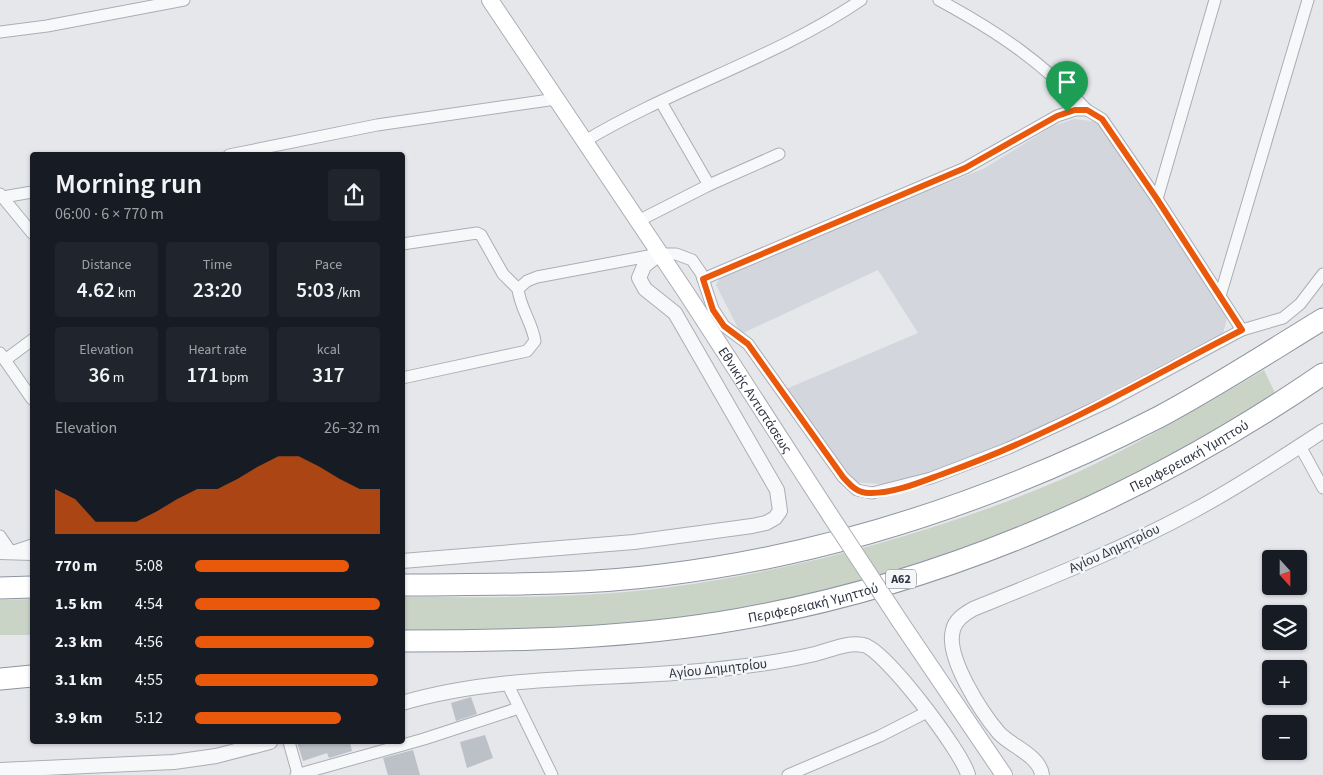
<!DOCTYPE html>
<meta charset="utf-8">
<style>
body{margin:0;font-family:"Source Sans 3",sans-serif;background:#20242c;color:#f1f3f6;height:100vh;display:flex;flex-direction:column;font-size:19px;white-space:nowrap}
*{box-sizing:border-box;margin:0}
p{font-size:16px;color:#9ea1a6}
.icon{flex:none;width:28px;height:28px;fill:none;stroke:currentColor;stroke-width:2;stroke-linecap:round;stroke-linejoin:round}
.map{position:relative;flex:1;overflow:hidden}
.side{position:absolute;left:30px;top:152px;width:375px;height:592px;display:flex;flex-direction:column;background:#171b24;border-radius:5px;box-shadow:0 1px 4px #0004}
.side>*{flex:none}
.needle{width:32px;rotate:159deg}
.fabs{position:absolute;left:1262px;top:550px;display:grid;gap:10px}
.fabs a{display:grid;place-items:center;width:45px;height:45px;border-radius:5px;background:#171b24;box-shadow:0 1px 4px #0004;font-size:25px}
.pin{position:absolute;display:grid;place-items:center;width:42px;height:42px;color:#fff;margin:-51px -21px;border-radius:50% 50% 50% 0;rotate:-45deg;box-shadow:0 0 5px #0007}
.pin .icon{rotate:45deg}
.round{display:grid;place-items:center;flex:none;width:52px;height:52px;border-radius:5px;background:#20242c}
.overview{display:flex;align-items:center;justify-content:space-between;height:85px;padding:0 25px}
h1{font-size:28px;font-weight:600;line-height:38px}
.stats{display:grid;grid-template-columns:repeat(3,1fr);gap:8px;height:85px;padding:5px 25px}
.stats div{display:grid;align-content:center;border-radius:5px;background:#20242c;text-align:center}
.stats b{font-size:21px;font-weight:600}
.stats small{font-size:14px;font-weight:400}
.stats p{font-size:14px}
.chart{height:140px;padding:10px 25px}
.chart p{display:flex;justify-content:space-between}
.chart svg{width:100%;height:90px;margin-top:5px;fill:#ea580c;opacity:.7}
ul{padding:0 25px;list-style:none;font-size:16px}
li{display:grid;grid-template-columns:80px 60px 1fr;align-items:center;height:38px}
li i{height:12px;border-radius:6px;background:#ea580c}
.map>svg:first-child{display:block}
.built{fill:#d3d6dd}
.green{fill:#c9d4c7}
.building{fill:#bcc0c7}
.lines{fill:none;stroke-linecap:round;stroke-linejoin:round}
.minor-casing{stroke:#aaaeb5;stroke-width:13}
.tertiary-casing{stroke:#aaaeb5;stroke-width:16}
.secondary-casing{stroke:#aaaeb5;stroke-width:18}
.motorway-casing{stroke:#8e94a0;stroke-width:23}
.minor{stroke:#f7f8f9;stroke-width:11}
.tertiary{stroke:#f7f8f9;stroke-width:14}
.secondary{stroke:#fff;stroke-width:16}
.motorway{stroke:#fff;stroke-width:21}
.secondary-bridge-casing{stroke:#aaaeb5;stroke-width:18;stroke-linecap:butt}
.secondary-bridge{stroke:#fff;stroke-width:16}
.route-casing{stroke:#fff;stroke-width:10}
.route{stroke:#ea580c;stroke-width:6}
.labels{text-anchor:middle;stroke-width:4.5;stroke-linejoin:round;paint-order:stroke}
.shield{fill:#f4f6f8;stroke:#696e79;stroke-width:1}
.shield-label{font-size:12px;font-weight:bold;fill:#2e3442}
.street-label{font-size:14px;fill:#2e3442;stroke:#f4f6f8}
</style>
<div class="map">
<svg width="1323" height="775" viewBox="0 0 1323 775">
<rect width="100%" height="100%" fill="#e5e7eb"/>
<path class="built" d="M1074 119 1099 122 1218 300 1227 318 1223 334 1105 400 1002 447 942 470 893 485 851 482 786 389 918 333 878 270 741 334 716 285 719 279 891 205 983 169 1053 126Z"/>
<g class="green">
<path d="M1264 370 1276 395C1095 507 895 587 684 618 591 631 496 630 403 631L402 597C491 597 582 599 671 587 793 570 916 538 1031 492 1113 460 1188 414 1264 370Z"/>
<path d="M32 599V635H0V600Z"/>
</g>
<g class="building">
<path d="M471 697 477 714 456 721 451 703Z"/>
<path d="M485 735 493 758 467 768 460 742Z"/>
<path d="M297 742H350L352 751 329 758 327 753 303 761Z"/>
<path d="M413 750 420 775H388L383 758Z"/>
</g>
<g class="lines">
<defs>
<g id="minor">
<path d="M939 0C998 32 1041 61 1087 110"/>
<path d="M0 32 47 26 184 0"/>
<path d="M661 102 709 185"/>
<path d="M585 141C673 88 776 58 861 0"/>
<path d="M229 155 377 125 556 99"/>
<path d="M0 194 32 233"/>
<path d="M3 197 32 192"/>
<path d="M1157 199 1215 0"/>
<path d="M638 221 709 185 779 154"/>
<path d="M402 244 477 233 481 235 503 274 518 289"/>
<path d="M703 279 965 168 1057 116 1075 110H1087L1102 119 1157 199 1242 330"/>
<path d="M1220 296 1308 0"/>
<path d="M0 353 32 399"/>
<path d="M5 360 32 340"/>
<path d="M402 378 527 351 535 341C532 322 520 308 518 289L527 281 537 277 659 254H676L692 260 701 273 713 309 724 326 748 344 843 477 857 490 872 493 931 478 1009 448 1110 401 1242 330 1283 318 1300 304 1323 274"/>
<path d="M1300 446 1323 488"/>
<path d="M0 536 11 552 32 545"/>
<path d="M507 683 552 775"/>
<path d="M289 742 298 774"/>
<path d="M296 775 424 739 519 708"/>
<path d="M788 775 880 736 927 712"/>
</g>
<g id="tertiary">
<path d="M0 552 32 553"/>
<path d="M402 561 634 542 752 526 766 523 775 518 780 511 777 490 675 313 645 289 639 278 644 266 659 254"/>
<path d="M402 703C511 671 626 682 737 667 763 664 789 660 815 654 830 650 847 642 863 645 883 647 963 753 968 775"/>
<path d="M0 770 174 762 216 756 270 742"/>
<path d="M1042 775C1040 756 1011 746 999 733 982 713 945 657 953 630 955 620 964 614 973 609 1047 579 1123 549 1193 511 1238 487 1280 459 1323 431"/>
</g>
<g id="secondary">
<path id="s1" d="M490 0 687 294 830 515"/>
<path d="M901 623 1004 775"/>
</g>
<g id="motorway">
<path d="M402 585C489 584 576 586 662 575 836 554 1003 497 1159 417 1215 387 1269 352 1323 319"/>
<path d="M0 588 32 587"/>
<path id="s2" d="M402 641C515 641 628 639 740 619 949 582 1148 494 1323 374"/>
<path d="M0 679 32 676"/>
</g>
</defs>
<use href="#minor" class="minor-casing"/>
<use href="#tertiary" class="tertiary-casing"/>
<use href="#secondary" class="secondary-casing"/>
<use href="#motorway" class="motorway-casing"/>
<use href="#minor" class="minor"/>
<use href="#tertiary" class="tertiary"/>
<use href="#secondary" class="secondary"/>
<use href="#motorway" class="motorway"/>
<defs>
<path id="secondary-bridge" d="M830 515 901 623"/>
</defs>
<use href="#secondary-bridge" class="secondary-bridge-casing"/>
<use href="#secondary-bridge" class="secondary-bridge"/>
</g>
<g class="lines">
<defs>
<path id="route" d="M1075 110H1087L1102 119 1157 199 1242 330C1144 380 1052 435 948 472 925 480 897 493 871 493 858 494 851 486 843 477L748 344 724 326 713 310 703 279 965 168 1057 116Z"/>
</defs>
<use href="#route" class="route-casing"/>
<use href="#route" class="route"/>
</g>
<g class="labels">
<rect class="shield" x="886" y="569.5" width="30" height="19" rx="4"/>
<g class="shield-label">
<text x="901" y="583">Α62</text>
</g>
<g class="street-label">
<text dy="5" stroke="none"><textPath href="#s1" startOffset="480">Εθνικής Αντιστάσεως</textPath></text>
<text dy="5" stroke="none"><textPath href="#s2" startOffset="819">Περιφερειακή Υμηττού</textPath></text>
<text transform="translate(1114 548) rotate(-25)" y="5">Αγίου Δημητρίου</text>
<text dy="5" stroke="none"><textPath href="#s2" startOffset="414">Περιφερειακή Υμηττού</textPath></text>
<text transform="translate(718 668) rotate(-6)" y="5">Αγίου Δημητρίου</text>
</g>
</g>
</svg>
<div class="fabs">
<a><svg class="needle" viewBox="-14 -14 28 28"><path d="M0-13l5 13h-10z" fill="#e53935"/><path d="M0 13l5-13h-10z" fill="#9ea1a6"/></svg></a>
<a><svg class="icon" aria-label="layers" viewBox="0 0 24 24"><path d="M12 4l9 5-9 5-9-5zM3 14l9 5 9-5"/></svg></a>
<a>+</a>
<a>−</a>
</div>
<div class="pin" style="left:1067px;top:112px;background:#1e9e55"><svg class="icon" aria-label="arrive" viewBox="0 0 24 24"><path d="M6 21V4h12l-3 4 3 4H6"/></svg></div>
<section class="side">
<div class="overview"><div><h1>Morning run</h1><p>06:00 · 6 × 770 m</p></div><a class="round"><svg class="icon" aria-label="share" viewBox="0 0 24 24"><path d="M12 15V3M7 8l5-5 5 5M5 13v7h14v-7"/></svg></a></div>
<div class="stats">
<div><p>Distance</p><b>4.62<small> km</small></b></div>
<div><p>Time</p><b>23:20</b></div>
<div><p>Pace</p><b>5:03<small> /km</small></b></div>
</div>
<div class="stats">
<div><p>Elevation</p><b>36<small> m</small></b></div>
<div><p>Heart rate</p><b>171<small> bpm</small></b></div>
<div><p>kcal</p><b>317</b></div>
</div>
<div class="chart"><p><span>Elevation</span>26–32 m</p>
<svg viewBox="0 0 160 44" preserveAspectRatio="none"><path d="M0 44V22L10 27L20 38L30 38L40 38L50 33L60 27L70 22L80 22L90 17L100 11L110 6L120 6L130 11L140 17L150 22L160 22V44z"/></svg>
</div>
<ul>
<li><b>770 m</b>5:08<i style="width:83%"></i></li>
<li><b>1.5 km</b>4:54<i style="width:100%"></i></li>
<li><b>2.3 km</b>4:56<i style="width:97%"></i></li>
<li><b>3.1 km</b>4:55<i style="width:99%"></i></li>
<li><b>3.9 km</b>5:12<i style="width:79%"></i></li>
</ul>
</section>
</div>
